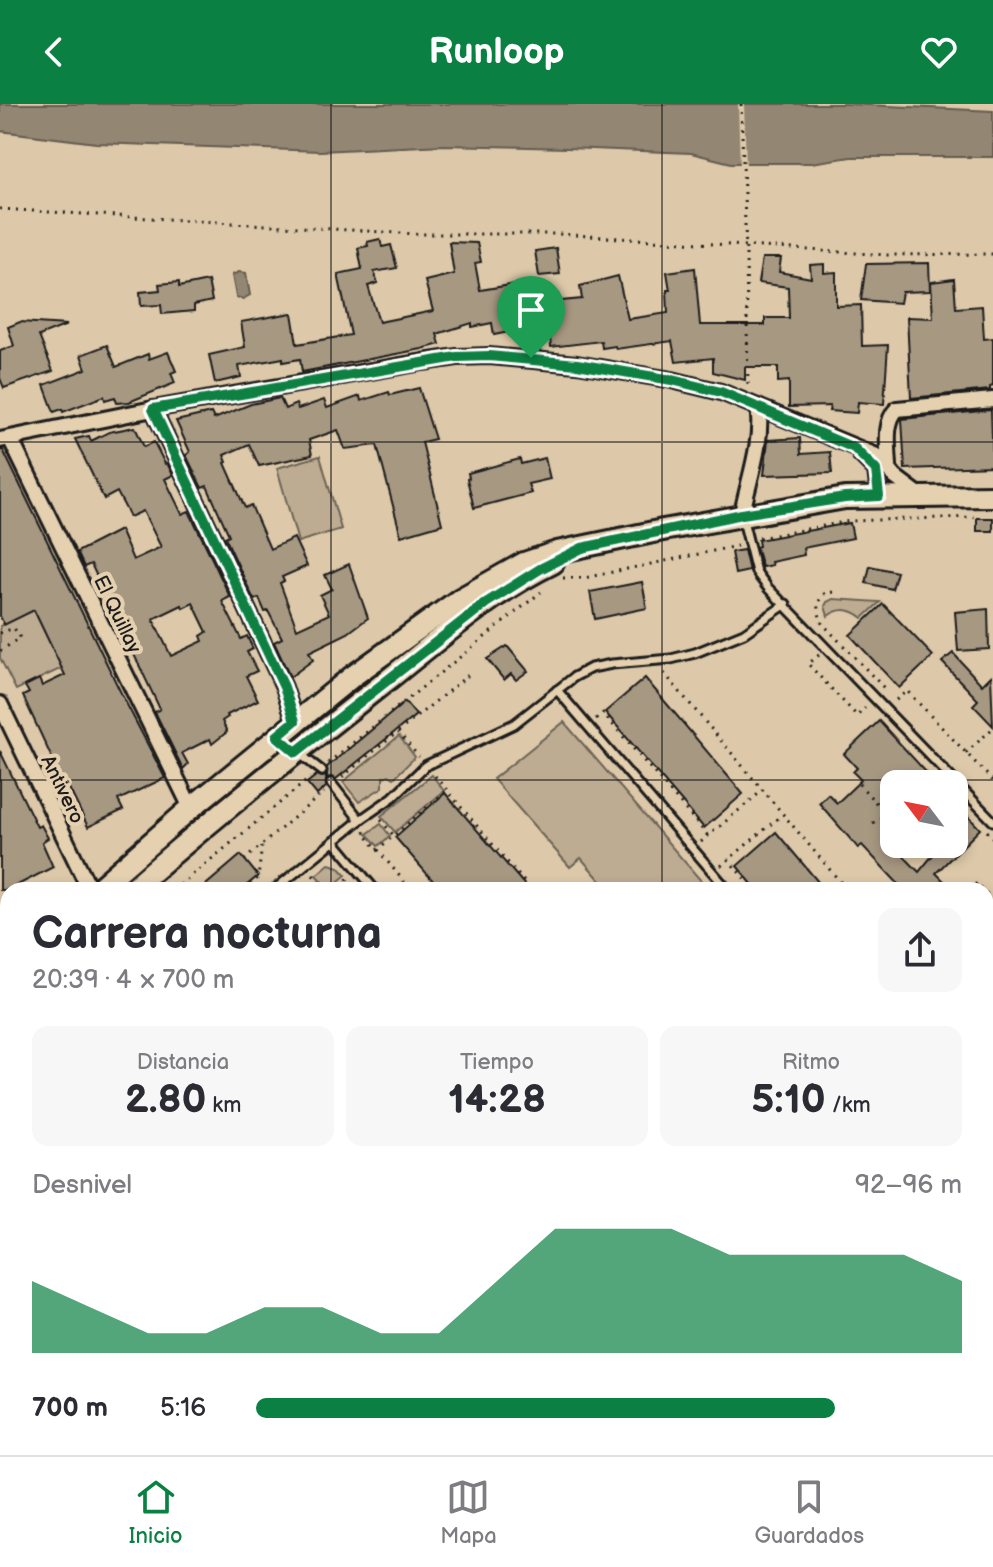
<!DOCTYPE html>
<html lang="es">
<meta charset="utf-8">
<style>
body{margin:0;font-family:"Balsamiq Sans",sans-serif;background:#f7f7f7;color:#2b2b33;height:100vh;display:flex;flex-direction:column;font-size:30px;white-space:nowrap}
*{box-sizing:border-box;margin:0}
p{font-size:26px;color:#7c7c81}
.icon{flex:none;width:44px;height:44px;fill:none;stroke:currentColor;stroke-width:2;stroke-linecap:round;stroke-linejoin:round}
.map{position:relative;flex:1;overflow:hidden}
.panel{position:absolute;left:0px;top:778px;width:994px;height:574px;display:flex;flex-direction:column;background:#fff;border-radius:24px 24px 0 0;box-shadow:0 4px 12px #0003}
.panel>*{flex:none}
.needle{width:52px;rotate:302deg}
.buttons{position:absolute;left:880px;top:666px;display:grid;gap:16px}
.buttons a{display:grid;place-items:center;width:88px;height:88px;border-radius:16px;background:#fff;box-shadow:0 4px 12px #0003;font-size:40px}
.pin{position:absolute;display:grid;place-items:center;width:68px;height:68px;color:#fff;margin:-82px -34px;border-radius:50% 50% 50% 0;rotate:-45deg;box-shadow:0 0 8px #0007}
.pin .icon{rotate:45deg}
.round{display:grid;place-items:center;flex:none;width:84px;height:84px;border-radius:16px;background:#f7f7f7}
.headline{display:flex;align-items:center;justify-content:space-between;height:136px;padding:0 32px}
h1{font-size:44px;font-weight:600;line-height:60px}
.figures{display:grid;grid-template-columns:repeat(3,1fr);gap:12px;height:136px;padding:8px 32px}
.figures div{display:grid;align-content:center;border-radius:16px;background:#f7f7f7;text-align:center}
.figures b{font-size:40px;font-weight:600}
.figures small{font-size:22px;font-weight:400}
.figures p{font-size:22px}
.chart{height:224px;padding:16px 32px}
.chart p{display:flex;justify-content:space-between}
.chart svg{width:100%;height:144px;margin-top:8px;fill:#0b8043;opacity:.7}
ul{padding:0 32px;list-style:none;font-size:26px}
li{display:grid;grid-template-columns:128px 96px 1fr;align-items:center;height:60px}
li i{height:20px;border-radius:10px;background:#0b8043}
header{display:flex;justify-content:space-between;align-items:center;height:104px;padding:0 32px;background:#0b8043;color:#fff;font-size:36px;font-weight:600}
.tab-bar{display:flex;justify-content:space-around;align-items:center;height:112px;border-top:2px solid #e1e1e2;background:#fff;font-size:22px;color:#7c7c81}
.tab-bar a{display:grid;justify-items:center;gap:4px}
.tab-bar .selected{color:#0b8043}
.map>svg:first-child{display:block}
.built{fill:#cdba9d}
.green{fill:#bdac92;stroke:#6c6457;stroke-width:2}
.water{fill:#938673;stroke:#635c50;stroke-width:2}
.pier{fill:#ddc9a9}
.building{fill:#a79882;stroke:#1c1c1c;stroke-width:2;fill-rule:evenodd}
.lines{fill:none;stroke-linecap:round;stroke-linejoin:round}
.lane-casing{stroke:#1c1c1c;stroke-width:13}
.street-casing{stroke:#1c1c1c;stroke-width:20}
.secondary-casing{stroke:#1c1c1c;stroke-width:26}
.path{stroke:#1c1c1c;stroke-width:3;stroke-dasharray:2 6;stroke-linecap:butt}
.lane{stroke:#e5d0af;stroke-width:7}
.street{stroke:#e5d0af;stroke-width:14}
.secondary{stroke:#e5d0af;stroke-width:20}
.path-bridge{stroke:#1c1c1c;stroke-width:3;stroke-dasharray:2 6;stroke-linecap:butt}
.route-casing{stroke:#fff;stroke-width:16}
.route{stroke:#0b8043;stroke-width:10}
.grid{fill:none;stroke:#1c1c1c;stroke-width:2;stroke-opacity:0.55}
.labels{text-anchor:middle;stroke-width:8;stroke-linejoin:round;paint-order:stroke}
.street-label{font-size:20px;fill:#1c1c1c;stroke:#e5d0af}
</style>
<header><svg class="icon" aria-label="back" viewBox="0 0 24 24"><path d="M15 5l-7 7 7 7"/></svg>Runloop<svg class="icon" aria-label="heart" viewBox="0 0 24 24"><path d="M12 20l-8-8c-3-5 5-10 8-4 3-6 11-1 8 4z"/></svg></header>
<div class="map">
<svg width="993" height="1351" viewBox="0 0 993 1351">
<rect width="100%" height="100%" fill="#ddc9a9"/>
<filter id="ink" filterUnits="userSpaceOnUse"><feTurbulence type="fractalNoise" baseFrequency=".0125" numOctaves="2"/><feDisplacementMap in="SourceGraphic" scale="16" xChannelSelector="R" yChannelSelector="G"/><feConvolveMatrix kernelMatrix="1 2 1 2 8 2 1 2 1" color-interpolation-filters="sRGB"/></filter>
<g filter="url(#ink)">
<path class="built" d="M0 959 4 962 8 959V998L0 988Z"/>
<g class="green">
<path d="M320 352 341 425 298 438 277 364Z"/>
<path d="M833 495 880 498 863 514C852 505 840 503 828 512L825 502 827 498Z"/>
<path d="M34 506 62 564 16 586 0 554V522Z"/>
<path d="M564 618 709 786H605L607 784 581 754 570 763 493 675Z"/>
<path d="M399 632 415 653 394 674 389 671 383 673V683L359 698 343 678Z"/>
<path d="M432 671 444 687 395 728 381 712Z"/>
<path d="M381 720 390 732 378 742 367 730Z"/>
<path d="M329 760 339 763 346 771 328 786H320L325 781 316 771Z"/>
<path d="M993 1114V1351H972L970 1344H986V1117Z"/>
</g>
<g class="water">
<path d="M0 0H846L993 7V53H851L811 59H731L691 49 567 44 444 41 320 47 96 39 0 27Z"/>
<path d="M239 168 246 169 250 191 243 195 236 193 232 171Z"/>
</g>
<path class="pier" d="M738 0H744L746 63H740Z"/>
<g class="building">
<path d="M380 135 382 143 391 141 397 164 374 168 378 179 368 182 379 218 433 207 425 177 454 170 449 138 477 139 481 158 475 159 480 186 511 181 519 226 494 231 492 219 472 223V219L437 230 440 240 422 245 302 268 300 255 283 258V254L239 262 241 273 215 279 209 251 245 243 241 218 292 209 297 240 351 231 338 170 362 165 358 144 368 142 367 138Z"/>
<path d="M556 144 560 170 539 172 535 147Z"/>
<path d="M762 154H781L779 168 811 174 810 161 824 160V169L836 168V202L861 201 862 242 888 241 884 300 858 298 857 309 829 307 830 302 789 303V277L778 278V263H745V276L713 268V254L676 258 672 237 616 245 615 242 602 244 601 237 551 243 548 214H553L551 198 582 195 580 182 618 172 628 215 668 209 667 186H670L667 168 695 164 700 221H765V214H789L788 183 758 179Z"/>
<path d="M929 159 930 187 902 188 900 199 861 196 866 160Z"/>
<path d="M954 175 956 204 982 202 984 235 993 234V282L990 283V286L911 294 907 213 933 214 931 178Z"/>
<path d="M208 177 212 197 194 201V207L162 210 161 201 141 202 140 188 160 186 159 180 179 178V183Z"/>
<path d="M20 218 67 221 39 232 53 267 4 284 0 274V247L14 242 8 223Z"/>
<path d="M107 241 116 263 148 250 149 255 168 248 176 267 171 269 175 279 129 298 117 299 115 293 105 296 104 292 63 308 62 305 54 308 44 281 86 265 81 251Z"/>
<path d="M419 284 435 335 422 338 442 420 401 432 377 341 345 345 338 326 309 336 312 351 259 362 249 340 224 351 227 358 225 359 245 404 251 401 270 445 294 434 307 462 282 473 284 477 280 479 297 525 329 510 320 491 332 485 325 471 349 460 368 514 348 529 309 548 313 556 290 573 274 538 282 534 268 507 265 508 259 494 254 496 225 433 229 431 207 382 202 384 186 351 190 348 176 317 211 309 214 315 251 300 280 294 285 305 296 300 298 305 324 296 327 304 360 292 361 297 389 288 390 291Z"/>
<path d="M991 306 993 362 905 365 902 315Z"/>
<path d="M135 323 144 343 154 338 165 360 167 359 173 371 165 375 182 410 189 407 206 442 230 493 222 497 241 535 247 532 253 545 247 548 257 567 246 572 258 596 227 611 228 613 222 617 227 628 212 640 210 635 182 649 188 660 183 665 155 608 160 605 91 460 84 463 77 448 120 426 133 456 161 443 143 407 130 413 117 388 104 395 75 335 89 332 91 337 109 328ZM193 499 207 528 201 532 203 537 171 552 153 515 182 501 183 504Z"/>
<path d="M800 334 801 350 830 348 832 369 764 371 768 336Z"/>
<path d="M0 346H3L121 589 165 674 118 696 123 706 88 723 65 676 63 678 23 592 29 589 25 582 39 575 42 582 65 571 34 506 4 521 0 512Z"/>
<path d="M545 354 550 375 528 380 531 389 474 404 467 375 469 374 468 369 520 355 521 360Z"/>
<rect x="977" y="414" width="16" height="13"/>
<path d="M850 419 853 434 803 444 804 451 771 458 772 461 762 463 756 443 759 442 758 436Z"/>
<path d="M744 446 749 467 735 470 731 448Z"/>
<path d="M870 462 897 468 892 485 866 479Z"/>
<path d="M642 478 647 504 595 515 590 488Z"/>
<path d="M883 500 933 552 899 584 850 531Z"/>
<path d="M988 505 989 545 958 547 955 508Z"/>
<path d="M507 542 528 567 516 576 511 570 504 576 487 555Z"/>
<path d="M953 549 982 581 991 572 993 622 973 601 978 596 942 558Z"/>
<path d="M645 574 743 690 704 724 605 608Z"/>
<path d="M405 598 416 611 336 675 331 673 326 674V683L317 691 307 679 317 671 322 673 327 672V663Z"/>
<path d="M879 617 937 680H894V742L919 768 942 740H954V697L980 725 936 769 946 779 938 786H904L862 741 858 744 819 699 828 690 837 699 861 676 853 668 857 664 844 650Z"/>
<path d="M0 647 37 723 41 721 48 734 42 738 53 763 8 786H0Z"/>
<path d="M445 689 529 786H441L395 733Z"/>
<path d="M776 728 825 786H757L737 762Z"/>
<path d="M241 751 258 772 241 786H200Z"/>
</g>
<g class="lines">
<defs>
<g id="lane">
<path d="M743 416 756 468 768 484 993 717"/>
<path d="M557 586 728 786"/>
<path d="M279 634 322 667"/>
<path d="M331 679 360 716"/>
<path d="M334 737 375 786"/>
<path d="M274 786 360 716 393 693 425 662 514 620 574 573 591 564 612 560 671 555 695 549 744 529 786 500"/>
<path d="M986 808 993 802"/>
<path d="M0 943 6 951 8 949"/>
<path d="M986 1038 993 1036"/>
</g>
<g id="street">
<path d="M153 305 284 583 295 617"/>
<path d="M10 334 191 704"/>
<path d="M0 336 153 305 423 258 457 253 489 252 577 260 672 276 721 288 879 353 895 373 919 391"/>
<path d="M860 350 876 366 879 392"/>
<path d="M889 365C889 346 883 319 897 305L993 296"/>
<path d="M742 410C748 377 764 336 758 303"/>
<path d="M0 600 90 786"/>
<path d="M0 1122 8 1120"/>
<path d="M0 1293 8 1307"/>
<path d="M29 1344 33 1351"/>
<path d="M414 1344 417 1351"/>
<path d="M570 1344 574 1351"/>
<path d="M456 1351 473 1344"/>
</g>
<g id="secondary">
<path d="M97 786 191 704 353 572 460 495 524 459 557 448 663 426 845 394 993 392"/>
<path d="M131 786C213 714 299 646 385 578 438 536 491 489 553 459"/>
<path d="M0 866 8 860"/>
<path d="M0 897 8 890"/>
</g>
</defs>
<use href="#lane" class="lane-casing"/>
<use href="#street" class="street-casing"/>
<use href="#secondary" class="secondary-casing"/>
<g class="path">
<path d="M0 105 416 130H558L887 151 993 150"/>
<path d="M746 150 748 283"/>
<path d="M759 434 850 417 974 413"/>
<path d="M563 474H584L737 442"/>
<path d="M833 488 824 490 817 500 821 518 885 585"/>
<path d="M0 529 14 524 20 534 0 547"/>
<path d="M819 551 808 560 857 612 865 604"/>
<path d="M664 569 847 786"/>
<path d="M896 596 907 587 993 677"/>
<path d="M596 615 603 609 708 732"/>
<path d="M398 628 419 653"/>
<path d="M966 649 993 624"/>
<path d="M328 659 541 488"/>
<path d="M435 672 531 786"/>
<path d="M342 673 472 568"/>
<path d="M859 680 886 710"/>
<path d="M381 716 394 732"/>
<path d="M873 719 894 705"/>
<path d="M987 727 993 734"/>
<path d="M366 728 364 729 411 786"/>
<path d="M701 738 763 686"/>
<path d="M377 746 447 686"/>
<path d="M728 755 754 786"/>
<path d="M244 756 324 688"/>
<path d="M721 762 782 711"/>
<path d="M313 771 322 782 317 786"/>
<path d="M174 786 310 674"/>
<path d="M244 786 258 774 262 741"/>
<path d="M334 786 350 773"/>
<path d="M969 786 977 779 982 786"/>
<path d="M986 790 993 786"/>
<path d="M0 931 8 924"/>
<path d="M679 1344 682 1351"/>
</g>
<use href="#lane" class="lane"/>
<use href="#street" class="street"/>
<use href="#secondary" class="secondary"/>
<path class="path-bridge" d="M741 0 746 150"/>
</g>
</g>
<g class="lines" filter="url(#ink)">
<defs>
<path id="route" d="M489 252 577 260 672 276 721 288 854 344 876 366 879 392 845 394 742 410 582 444 540 465 486 499 296 648 277 632 295 617 284 583 153 305 457 253Z"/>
</defs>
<use href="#route" class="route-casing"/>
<use href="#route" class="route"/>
</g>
<path class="grid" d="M331 0V786M662 0V786M0 338H993M0 676H993M0 1013H8M986 1013H993M331 1344V1351M662 1344V1351"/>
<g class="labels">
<g class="street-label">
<text transform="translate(118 510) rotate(64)" y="7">El Quillay</text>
<text transform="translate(63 685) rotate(64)" y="7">Antivero</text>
</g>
</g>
</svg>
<div class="buttons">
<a><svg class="needle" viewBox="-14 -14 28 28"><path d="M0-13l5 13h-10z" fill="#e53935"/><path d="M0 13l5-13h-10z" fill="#7c7c81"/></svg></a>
</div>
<div class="pin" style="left:531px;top:254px;background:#1e9e55"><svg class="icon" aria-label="arrive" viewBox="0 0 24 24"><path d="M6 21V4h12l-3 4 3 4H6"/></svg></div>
<section class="panel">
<div class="headline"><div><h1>Carrera nocturna</h1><p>20:39 · 4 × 700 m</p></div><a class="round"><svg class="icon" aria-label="share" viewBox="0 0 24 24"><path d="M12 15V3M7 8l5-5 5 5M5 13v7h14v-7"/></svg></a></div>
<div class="figures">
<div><p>Distancia</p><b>2.80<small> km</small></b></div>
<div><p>Tiempo</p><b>14:28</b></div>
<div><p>Ritmo</p><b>5:10<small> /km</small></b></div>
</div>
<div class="chart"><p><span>Desnivel</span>92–96 m</p>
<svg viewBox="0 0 160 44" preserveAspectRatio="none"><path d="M0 44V22L10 30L20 38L30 38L40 30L50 30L60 38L70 38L80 22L90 6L100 6L110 6L120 14L130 14L140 14L150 14L160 22V44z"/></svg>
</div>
<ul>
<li><b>700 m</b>5:16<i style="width:82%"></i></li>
</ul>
</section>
</div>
<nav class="tab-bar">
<a class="selected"><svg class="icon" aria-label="home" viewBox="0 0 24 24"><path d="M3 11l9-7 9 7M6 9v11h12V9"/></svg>Inicio</a>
<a><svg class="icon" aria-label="map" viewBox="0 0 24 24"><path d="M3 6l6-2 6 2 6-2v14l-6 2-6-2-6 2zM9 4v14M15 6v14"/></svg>Mapa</a>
<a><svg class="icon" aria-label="saved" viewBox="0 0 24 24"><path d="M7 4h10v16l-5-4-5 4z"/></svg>Guardados</a>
</nav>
